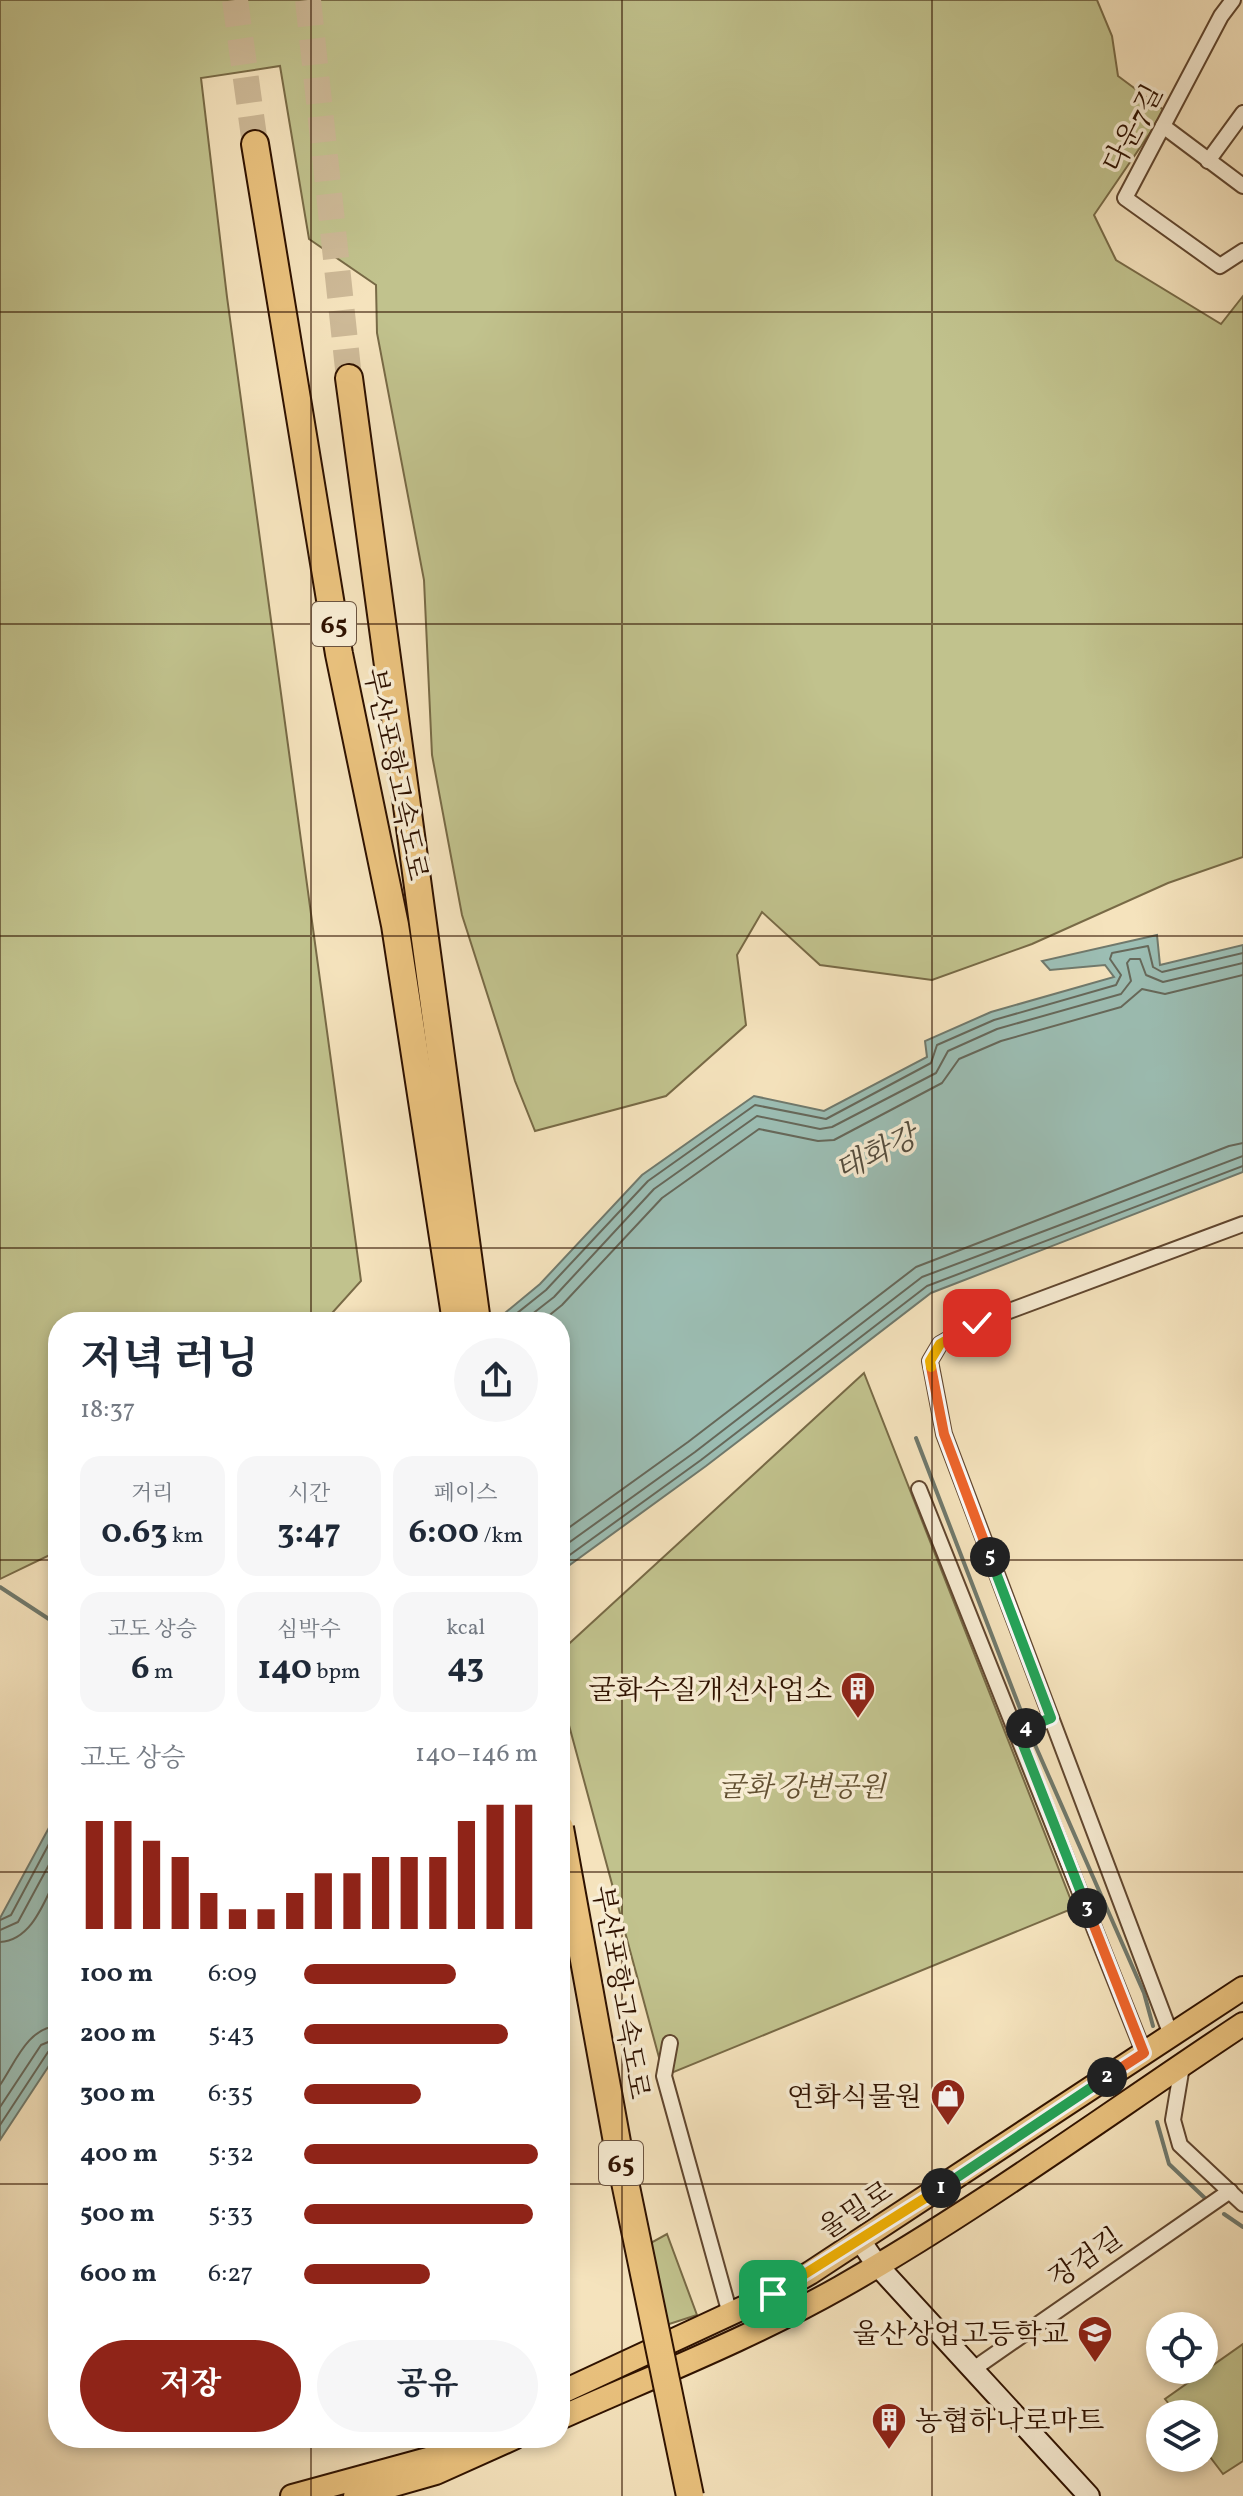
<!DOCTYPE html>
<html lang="ko">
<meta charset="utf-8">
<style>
body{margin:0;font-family:Vollkorn,"Noto Serif KR",serif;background:#f6f6f7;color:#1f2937;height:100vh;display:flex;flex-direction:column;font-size:30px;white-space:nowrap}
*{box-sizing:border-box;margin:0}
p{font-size:26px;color:#747a83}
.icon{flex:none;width:44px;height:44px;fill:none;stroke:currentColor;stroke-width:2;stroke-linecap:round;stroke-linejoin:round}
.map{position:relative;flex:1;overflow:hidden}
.details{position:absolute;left:48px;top:1312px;width:522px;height:1136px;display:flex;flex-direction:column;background:#fff;border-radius:32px;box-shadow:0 4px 12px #0003}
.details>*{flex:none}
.fabs{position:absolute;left:1146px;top:2312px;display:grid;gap:16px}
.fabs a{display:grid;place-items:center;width:72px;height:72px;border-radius:50%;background:#fff;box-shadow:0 4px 12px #0003;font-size:40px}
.pin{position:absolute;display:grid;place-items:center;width:68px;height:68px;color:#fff;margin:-34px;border-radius:16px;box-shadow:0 4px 12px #0006}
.km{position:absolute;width:40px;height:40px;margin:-20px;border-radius:50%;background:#222;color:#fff;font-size:22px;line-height:40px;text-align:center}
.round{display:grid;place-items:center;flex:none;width:84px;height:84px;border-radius:42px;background:#f6f6f7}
.head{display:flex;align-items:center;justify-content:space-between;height:136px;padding:0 32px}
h1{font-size:44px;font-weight:700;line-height:60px}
.metrics{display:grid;grid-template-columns:repeat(3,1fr);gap:12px;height:136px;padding:8px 32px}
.metrics div{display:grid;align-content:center;border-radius:20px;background:#f6f6f7;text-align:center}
.metrics b{font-size:34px;font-weight:700}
.metrics small{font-size:22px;font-weight:400}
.metrics p{font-size:22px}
.chart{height:224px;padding:16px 32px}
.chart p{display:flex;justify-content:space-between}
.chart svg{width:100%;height:144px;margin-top:8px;stroke:#8f2418;stroke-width:6}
.cta{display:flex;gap:16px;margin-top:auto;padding:16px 32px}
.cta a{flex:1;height:92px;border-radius:48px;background:#8f2418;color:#fff;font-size:32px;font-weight:700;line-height:92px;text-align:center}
.cta a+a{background:#f6f6f7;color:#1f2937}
ul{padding:0 32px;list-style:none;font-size:26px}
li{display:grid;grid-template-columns:128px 96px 1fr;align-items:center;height:60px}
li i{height:20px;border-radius:10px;background:#8f2418}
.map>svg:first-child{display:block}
.green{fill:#c1c28d;stroke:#786a46;stroke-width:2}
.water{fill:#9cbeb4;stroke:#70796c;stroke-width:2}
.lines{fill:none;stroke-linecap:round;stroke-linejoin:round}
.shore{stroke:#66685a;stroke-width:2}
.stream{stroke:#70796c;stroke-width:4}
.motorway-tunnel{stroke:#cdb997;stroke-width:26;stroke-dasharray:26 13;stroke-linecap:butt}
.minor-casing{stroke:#60462f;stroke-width:18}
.secondary-casing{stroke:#2f1200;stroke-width:24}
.primary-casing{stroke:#2f1200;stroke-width:26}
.motorway-casing{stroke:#2f1200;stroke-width:30}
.minor{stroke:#f8edd4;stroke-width:14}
.secondary{stroke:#f8edd4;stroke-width:20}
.primary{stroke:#eac27e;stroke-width:22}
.motorway{stroke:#eac27e;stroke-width:26}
.motorway-bridge-casing{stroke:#2f1200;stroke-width:30;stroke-linecap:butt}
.motorway-bridge{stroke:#eac27e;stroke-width:26}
.split-1-casing{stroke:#fff;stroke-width:16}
.split-2-casing{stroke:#fff;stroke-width:16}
.split-3-casing{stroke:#fff;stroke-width:16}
.split-4-casing{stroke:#fff;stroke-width:16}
.split-5-casing{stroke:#fff;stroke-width:16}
.split-6-casing{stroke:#fff;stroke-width:16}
.split-7-casing{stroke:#fff;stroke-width:16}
.split-1{stroke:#f5b400;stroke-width:10}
.split-2{stroke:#22a559;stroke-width:10}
.split-3{stroke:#f0652b;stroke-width:10}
.split-4{stroke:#22a559;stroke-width:10}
.split-5{stroke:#22a559;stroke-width:10}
.split-6{stroke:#f0652b;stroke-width:10}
.split-7{stroke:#f5b400;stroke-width:10}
.grid{fill:none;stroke:#2f1200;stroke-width:2;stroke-opacity:0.55}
.labels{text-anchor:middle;stroke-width:7;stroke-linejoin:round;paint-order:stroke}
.shield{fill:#f8edd4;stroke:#6b5440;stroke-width:2}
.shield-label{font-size:26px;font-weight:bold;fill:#2f1200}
.street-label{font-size:28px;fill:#2f1200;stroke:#f8edd4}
.poi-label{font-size:28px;fill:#2f1200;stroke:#f8edd4;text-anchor:end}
.park-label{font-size:28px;font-style:italic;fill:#625031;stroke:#f8edd4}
.water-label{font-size:30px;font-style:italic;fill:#554e3f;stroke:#f8edd4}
</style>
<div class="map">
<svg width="1243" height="2496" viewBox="0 0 1243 2496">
<rect width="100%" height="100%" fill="#f5e3bd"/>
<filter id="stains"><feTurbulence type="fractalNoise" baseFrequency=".0025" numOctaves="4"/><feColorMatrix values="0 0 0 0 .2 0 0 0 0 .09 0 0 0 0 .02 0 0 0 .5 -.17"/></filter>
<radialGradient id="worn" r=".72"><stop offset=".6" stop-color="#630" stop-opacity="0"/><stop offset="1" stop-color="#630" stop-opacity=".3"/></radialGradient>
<g class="green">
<path d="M0 0H1097L1112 36 1118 76 1165 111 1094 215 1116 260 1221 324 1243 296V857L1168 883 1032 944 932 980 820 965 762 912 737 955 746 1025 666 1096 535 1131 515 1081 462 915 432 755 424 580 377 333 376 285 309 239 280 66 201 78 227 297 361 1281 324 1322H58V1551L0 1579Z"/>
<path d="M864 1373 1074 1908 664 2076 560 1692V1652Z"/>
<path d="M667 2234 697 2315 660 2327 647 2245Z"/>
<path d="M1243 2344V2461L1223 2474 1204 2449V2414H1177L1165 2399Z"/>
</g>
<g class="water">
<path d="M1157 935 1160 965 1243 945V1172L931 1293 706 1466 560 1572V1322H494L540 1284 642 1175 754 1096 824 1111 927 1057 925 1041 991 1012 1114 977 1105 965 1050 970 1042 961Z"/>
<path d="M58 1811V2052L0 2140V1918Z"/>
</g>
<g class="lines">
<g class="shore">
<path d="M506 1322 546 1290 648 1181 755 1105 826 1119 931 1063 937 1045 994 1020 1116 985 1121 975 1110 959 1112 953 1148 946 1153 967 1162 972 1243 953"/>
<path d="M522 1322 554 1297 654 1189 757 1116 820 1129 832 1127 936 1073 948 1051 997 1029 1121 994 1131 981 1127 963 1130 959H1140L1146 975 1163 982 1243 963"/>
<path d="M541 1322 562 1305 662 1198 759 1129 818 1141 834 1140 942 1083 959 1059 1001 1041 1121 1007 1142 989 1165 994 1243 975"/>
<path d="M560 1534 688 1442 916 1267 1229 1146 1243 1143"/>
<path d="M560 1549 695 1452 922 1277 1243 1156"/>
<path d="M560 1562 701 1460 927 1286 1243 1166"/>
<path d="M0 1920 11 1915 58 1827"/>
<path d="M0 1930 18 1922 58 1848"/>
<path d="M0 1942C33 1940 45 1899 58 1874"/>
<path d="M0 2085C15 2063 28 2027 58 2026"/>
<path d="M0 2107 41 2045 58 2038"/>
<path d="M0 2125 48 2052 58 2048"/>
</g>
<g class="stream">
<path d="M916 1438 1024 1719"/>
<path d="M0 1587 58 1625"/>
<path d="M1032 1738 1144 1993 1153 2026"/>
<path d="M1157 2122 1169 2164 1209 2202"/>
<path d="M1224 2214 1243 2227"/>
</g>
<g class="motorway-tunnel">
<path d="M235 0 255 144"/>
<path d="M308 0 349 378"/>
</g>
<defs>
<g id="minor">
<path d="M1233 0 1221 16 1125 198 1220 266 1243 251"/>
<path d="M1163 126 1243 186"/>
<path d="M1208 161 1243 113"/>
<path d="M919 1489 1144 2053"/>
<path d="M1018 1732 1051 1718"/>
<path d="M1171 2035 944 1434 930 1361 940 1344 977 1323 1243 1224"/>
<path d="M670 2043 664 2076 730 2314"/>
<path d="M1182 2066 1173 2120 1180 2145 1243 2204"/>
<path d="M972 2370 1230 2191"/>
</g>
<path id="secondary" d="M861 2242 877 2265 1089 2496"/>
<g id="primary">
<path d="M560 2393 773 2294 810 2273 1243 1988"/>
<path d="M560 2418C654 2376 751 2338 841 2287 980 2208 1110 2112 1243 2024"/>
<path d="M420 2464 470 2438"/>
<path d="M292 2496 431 2458"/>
<path d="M355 2496 436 2473 514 2438"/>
</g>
<g id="motorway">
<path d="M255 144 339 654 395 925 456 1322"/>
<path d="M349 378 477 1322"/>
</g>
</defs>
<use href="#minor" class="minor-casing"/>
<use href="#secondary" class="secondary-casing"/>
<use href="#primary" class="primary-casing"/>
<use href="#motorway" class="motorway-casing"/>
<use href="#minor" class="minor"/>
<use href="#secondary" class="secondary"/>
<use href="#primary" class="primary"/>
<use href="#motorway" class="motorway"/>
<defs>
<path id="motorway-bridge" d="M560 1828 619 2153 690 2496"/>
</defs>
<use href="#motorway-bridge" class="motorway-bridge-casing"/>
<use href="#motorway-bridge" class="motorway-bridge"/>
</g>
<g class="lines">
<defs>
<path id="split-1" d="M773 2294 941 2188"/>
<path id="split-2" d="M941 2188 1107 2077"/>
<path id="split-3" d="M1087 1908 1144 2053 1107 2077"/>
<path id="split-4" d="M1026 1728 1018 1732 1087 1908"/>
<path id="split-5" d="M990 1557 1051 1718 1026 1728"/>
<path id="split-6" d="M931 1367 944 1434 990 1557"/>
<path id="split-7" d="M931 1367 930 1361 940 1344 977 1323"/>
</defs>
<use href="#split-1" class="split-1-casing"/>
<use href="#split-2" class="split-2-casing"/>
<use href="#split-3" class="split-3-casing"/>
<use href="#split-4" class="split-4-casing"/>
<use href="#split-5" class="split-5-casing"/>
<use href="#split-6" class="split-6-casing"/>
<use href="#split-7" class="split-7-casing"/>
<use href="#split-1" class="split-1"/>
<use href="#split-2" class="split-2"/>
<use href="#split-3" class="split-3"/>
<use href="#split-4" class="split-4"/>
<use href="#split-5" class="split-5"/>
<use href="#split-6" class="split-6"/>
<use href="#split-7" class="split-7"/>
</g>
<path class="grid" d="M311 0V1322M622 0V2496M932 0V2496M0 312H1243M0 624H1243M0 936H1243M0 1248H1243M0 1560H58M560 1560H1243M0 1872H58M560 1872H1243M0 2184H58M560 2184H1243M311 2438V2496"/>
<defs>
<symbol id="building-pin" viewBox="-11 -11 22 30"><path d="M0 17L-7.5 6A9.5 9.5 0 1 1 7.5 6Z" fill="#8f2418" stroke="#f8edd4"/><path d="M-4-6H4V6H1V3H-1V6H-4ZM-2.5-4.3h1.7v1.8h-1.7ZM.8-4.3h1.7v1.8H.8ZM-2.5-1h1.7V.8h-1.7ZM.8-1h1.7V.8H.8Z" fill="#fff"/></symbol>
<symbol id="shop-pin" viewBox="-11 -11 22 30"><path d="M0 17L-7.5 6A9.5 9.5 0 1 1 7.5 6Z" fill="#8f2418" stroke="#f8edd4"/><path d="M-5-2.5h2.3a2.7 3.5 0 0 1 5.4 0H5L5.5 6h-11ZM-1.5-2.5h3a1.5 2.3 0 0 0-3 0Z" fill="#fff"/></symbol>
<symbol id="school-pin" viewBox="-11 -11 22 30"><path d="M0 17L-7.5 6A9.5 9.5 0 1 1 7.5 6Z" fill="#8f2418" stroke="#f8edd4"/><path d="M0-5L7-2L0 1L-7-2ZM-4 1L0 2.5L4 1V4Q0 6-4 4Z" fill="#fff"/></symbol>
</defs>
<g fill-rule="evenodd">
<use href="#building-pin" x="838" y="1669" width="40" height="54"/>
<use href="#shop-pin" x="928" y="2076" width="40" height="54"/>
<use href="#school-pin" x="1075" y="2313" width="40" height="54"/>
<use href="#building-pin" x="869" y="2400" width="40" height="54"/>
</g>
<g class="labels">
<g class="shield">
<rect x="312" y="602" width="44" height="44" rx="6"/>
<rect x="599" y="2141" width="44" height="44" rx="6"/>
</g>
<g class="shield-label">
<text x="334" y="633">65</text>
<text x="621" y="2172">65</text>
</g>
<g class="street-label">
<text transform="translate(1132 128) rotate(-62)" y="10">다운7길</text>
<text transform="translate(397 774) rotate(78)" y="10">부산포항고속도로</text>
<text transform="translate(622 1992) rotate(80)" y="10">부산포항고속도로</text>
<text transform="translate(855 2209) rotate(-33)" y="10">울밀로</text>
<text transform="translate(1085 2257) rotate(-35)" y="10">장검길</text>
</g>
<g class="poi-label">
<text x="832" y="1699">굴화수질개선사업소</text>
<text x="922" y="2106">연화식물원</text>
<text x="1069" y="2343">울산상업고등학교</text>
<text x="915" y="2430" text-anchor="start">농협하나로마트</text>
</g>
<g class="park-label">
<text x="802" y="1796">굴화 강변공원</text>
</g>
<g class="water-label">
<text transform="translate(876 1153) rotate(-26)" y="10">태화강</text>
</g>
</g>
<rect width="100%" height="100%" filter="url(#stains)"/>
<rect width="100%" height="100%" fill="url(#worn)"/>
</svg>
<div class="fabs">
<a><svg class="icon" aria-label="locate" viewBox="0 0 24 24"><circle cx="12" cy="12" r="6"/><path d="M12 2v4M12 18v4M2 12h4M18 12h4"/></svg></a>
<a><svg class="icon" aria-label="layers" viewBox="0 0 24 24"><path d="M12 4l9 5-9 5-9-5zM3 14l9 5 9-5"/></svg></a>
</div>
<div class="pin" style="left:773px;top:2294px;background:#1e9e55"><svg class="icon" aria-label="arrive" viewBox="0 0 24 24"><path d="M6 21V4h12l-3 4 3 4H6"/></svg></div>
<div class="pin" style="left:977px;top:1323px;background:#d93025"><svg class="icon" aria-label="check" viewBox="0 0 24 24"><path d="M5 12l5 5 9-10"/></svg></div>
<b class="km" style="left:941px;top:2188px">1</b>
<b class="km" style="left:1107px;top:2077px">2</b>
<b class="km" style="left:1087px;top:1908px">3</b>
<b class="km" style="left:1026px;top:1728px">4</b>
<b class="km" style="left:990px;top:1557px">5</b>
<section class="details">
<div class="head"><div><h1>저녁 러닝</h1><p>18:37</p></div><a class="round"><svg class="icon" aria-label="share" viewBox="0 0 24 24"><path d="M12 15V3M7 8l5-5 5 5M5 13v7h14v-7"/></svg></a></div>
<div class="metrics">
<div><p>거리</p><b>0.63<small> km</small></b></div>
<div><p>시간</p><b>3:47</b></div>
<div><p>페이스</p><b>6:00<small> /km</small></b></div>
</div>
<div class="metrics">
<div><p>고도 상승</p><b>6<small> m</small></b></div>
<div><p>심박수</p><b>140<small> bpm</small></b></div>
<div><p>kcal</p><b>43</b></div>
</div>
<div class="chart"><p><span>고도 상승</span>140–146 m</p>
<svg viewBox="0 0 160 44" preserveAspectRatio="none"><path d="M5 44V11M15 44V11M25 44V17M35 44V22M45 44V33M55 44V38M65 44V38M75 44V33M85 44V27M95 44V27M105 44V22M115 44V22M125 44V22M135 44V11M145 44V6M155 44V6"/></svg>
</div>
<ul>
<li><b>100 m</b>6:09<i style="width:65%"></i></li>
<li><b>200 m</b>5:43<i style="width:87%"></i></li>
<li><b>300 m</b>6:35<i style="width:50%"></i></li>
<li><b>400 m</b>5:32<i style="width:100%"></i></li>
<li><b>500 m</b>5:33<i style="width:98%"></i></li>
<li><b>600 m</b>6:27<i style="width:54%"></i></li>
</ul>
<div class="cta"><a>저장</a><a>공유</a></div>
</section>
</div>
